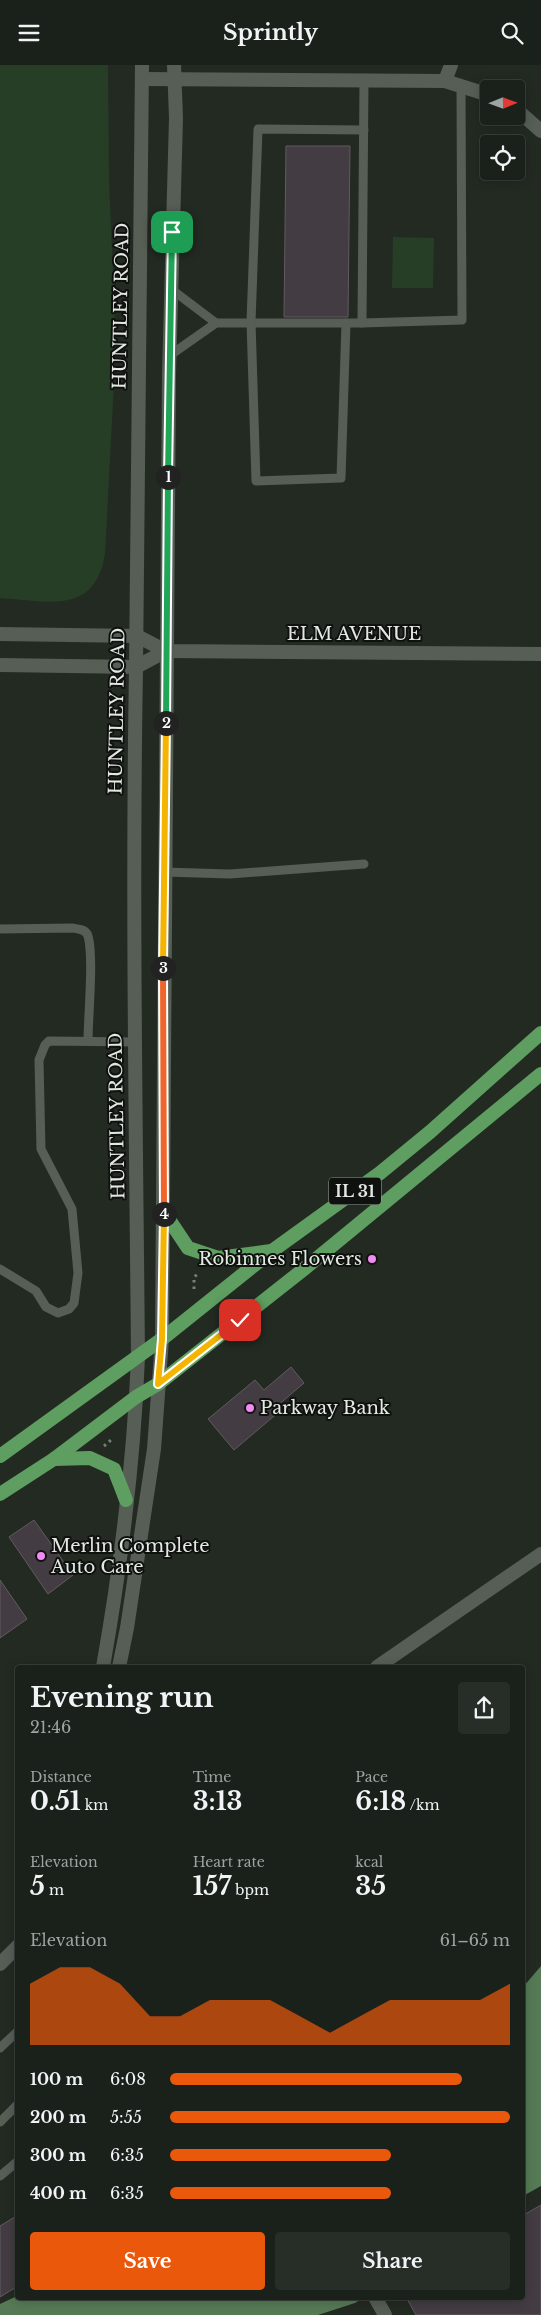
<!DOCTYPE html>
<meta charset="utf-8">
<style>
body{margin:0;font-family:"Libre Baskerville",serif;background:#272d27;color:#f1f3f6;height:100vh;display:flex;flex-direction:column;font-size:19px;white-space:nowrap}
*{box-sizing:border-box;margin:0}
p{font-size:16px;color:#9fa3a2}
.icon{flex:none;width:28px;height:28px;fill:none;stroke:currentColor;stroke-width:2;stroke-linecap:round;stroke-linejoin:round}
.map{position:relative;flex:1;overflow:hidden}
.details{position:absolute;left:15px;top:1600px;width:510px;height:635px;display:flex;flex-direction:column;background:#1a201a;border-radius:5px;box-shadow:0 2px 12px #0003,0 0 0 1px #383e39}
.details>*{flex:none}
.needle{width:32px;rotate:89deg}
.tools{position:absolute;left:480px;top:15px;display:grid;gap:10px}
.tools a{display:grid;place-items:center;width:45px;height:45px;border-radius:5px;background:#1a201a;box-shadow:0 2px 12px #0003,0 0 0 1px #383e39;font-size:25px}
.pin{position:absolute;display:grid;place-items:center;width:42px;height:42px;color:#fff;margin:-21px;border-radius:10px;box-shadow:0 2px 8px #0006}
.km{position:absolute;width:25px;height:25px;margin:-12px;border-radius:50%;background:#222;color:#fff;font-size:14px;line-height:25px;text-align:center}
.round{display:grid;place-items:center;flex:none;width:52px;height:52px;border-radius:5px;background:#272d27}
.head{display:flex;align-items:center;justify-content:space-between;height:85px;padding:0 15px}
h1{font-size:28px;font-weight:700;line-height:38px}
.figures{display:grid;grid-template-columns:repeat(3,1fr);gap:8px;height:85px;padding:5px 15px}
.figures div{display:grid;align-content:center}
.figures b{font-size:25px;font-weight:700}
.figures small{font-size:14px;font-weight:400}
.figures p{font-size:14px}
.chart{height:140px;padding:10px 15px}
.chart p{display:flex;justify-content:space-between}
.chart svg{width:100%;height:90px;margin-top:5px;fill:#ea580c;opacity:.7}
.primary-button{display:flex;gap:10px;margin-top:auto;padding:10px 15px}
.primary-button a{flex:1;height:58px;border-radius:5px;background:#ea580c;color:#fff;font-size:20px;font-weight:700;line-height:58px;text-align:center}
.primary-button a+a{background:#272d27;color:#f1f3f6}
ul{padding:0 15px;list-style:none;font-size:16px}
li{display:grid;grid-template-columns:80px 60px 1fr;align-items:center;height:38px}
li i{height:12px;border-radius:6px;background:#ea580c}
header{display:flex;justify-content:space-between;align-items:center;height:65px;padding:0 15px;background:#1a201a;font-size:22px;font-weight:700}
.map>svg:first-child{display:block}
.green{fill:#263e26}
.water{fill:#557a55}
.building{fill:#433c43;stroke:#635a62}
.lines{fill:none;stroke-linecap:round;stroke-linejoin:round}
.path{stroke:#7a8079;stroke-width:3;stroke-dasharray:2.5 4;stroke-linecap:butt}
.service{stroke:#565e56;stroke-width:9}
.minor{stroke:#565e56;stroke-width:14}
.tertiary{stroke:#565e56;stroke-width:14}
.primary{stroke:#5e9e60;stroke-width:14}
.split-1-casing{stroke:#fff;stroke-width:10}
.split-2-casing{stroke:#fff;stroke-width:10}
.split-3-casing{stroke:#fff;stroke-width:10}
.split-4-casing{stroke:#fff;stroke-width:10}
.split-5-casing{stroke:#fff;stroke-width:10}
.split-1{stroke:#22a559;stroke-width:6}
.split-2{stroke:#22a559;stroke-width:6}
.split-3{stroke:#f5b400;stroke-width:6}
.split-4{stroke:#f0652b;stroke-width:6}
.split-5{stroke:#f5b400;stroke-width:6}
.poi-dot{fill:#f38af1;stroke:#0e110e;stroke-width:2}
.labels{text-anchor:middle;stroke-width:4;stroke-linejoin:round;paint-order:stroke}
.shield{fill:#0e110e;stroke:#a3a8a3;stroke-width:1}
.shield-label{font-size:16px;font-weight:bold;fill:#e3e8e3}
.street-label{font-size:18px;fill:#e3e8e3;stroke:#0e110e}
.poi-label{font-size:18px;fill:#e3e8e3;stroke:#0e110e;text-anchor:start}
</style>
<header><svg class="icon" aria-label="menu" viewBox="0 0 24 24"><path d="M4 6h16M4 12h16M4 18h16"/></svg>Sprintly<svg class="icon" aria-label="search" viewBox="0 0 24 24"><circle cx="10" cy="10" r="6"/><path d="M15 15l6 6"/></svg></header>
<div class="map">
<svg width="541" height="2250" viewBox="0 0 541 2250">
<rect width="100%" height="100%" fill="#232a22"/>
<g class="green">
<path d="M0 0H108L109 116 116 279 105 489C95 551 47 536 0 533Z"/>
<path d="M393 172 434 173 433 223H392Z"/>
</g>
<g class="water">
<path d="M541 1901V2121L523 2131V1922Z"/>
<path d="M17 2231 18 2232 363 2233 355 2238 318 2250H0V2239Z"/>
</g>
<g class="building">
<path d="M286 81H350L348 252H284Z"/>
<path d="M291 1302 304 1318 277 1341 280 1346 234 1385 208 1354 255 1315 264 1325Z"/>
<path d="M34 1455 73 1510 48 1529 9 1472Z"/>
<path d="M0 1515 27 1554 0 1573Z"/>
<path d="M541 2140V2250H416L406 2232H522V2151Z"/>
<path d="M18 2150V2221L0 2232V2161Z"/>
</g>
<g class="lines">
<g class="path">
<path d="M194 1224V1212L199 1208"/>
<path d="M104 1381 111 1375"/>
</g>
<g class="service">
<path d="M216 258H362L364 16"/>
<path d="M346 258 341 413 256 416 251 257 258 64 364 65"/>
<path d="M362 258 462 255 461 21"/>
<path d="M169 291 216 258 171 224"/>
<path d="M164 807 230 809 364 799"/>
<path d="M0 864 72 863C78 864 86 864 88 871 94 892 88 952 88 976"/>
<path d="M0 1204 36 1226 46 1242 58 1248 69 1244 74 1238 78 1208 72 1144 41 1084 39 995 45 980 49 976 135 977"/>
<path d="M0 1983 18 1966"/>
<path d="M0 2057 18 2039"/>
<path d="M0 2111 18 2096"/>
</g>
<g class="minor">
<path d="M142 14 445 16 489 30"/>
<path d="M445 16 451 0"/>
<path d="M516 44 541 66"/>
<path d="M0 569 137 571 166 586 541 589"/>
<path d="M0 600 136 602 166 586"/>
<path d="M377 1602 541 1489"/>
<path d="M0 1899 18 1881"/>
</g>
<g class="tertiary">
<path d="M103 1602C121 1500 134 1396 138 1292 136 1063 132 833 136 604 139 402 141 201 142 0"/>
<path d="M119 1602 127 1563 154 1384 162 1274 169 309 176 53 174 0"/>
<path d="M375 2232 385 2250"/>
</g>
<g class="primary">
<path d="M164 1147 188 1183 218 1193 271 1186"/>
<path d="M0 1391 162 1274 272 1186 380 1108 430 1067 541 968"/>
<path d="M54 1394 90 1393 114 1404 126 1435"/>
<path d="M0 1429 54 1394 136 1332 158 1319 304 1204 541 1009"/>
</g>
</g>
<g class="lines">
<defs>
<path id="split-1" d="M168 412 172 167"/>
<path id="split-2" d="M166 658 168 412"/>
<path id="split-3" d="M163 903 166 658"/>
<path id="split-4" d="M163 903 164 1149"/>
<path id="split-5" d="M164 1149 162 1274 158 1319 240 1255"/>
</defs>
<use href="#split-1" class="split-1-casing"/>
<use href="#split-2" class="split-2-casing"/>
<use href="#split-3" class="split-3-casing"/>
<use href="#split-4" class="split-4-casing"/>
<use href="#split-5" class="split-5-casing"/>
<use href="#split-1" class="split-1"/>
<use href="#split-2" class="split-2"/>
<use href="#split-3" class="split-3"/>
<use href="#split-4" class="split-4"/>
<use href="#split-5" class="split-5"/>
</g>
<g class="poi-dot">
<circle cx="372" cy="1194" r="5"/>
<circle cx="250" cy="1343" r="5"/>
<circle cx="41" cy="1491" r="5"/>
</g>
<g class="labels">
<rect class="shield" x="329" y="1112.5" width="52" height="27" rx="4"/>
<g class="shield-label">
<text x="355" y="1132">IL 31</text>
</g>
<g class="street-label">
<text transform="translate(121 241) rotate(-89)" y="6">HUNTLEY ROAD</text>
<text x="354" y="575">ELM AVENUE</text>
<text transform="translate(117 646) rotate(-89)" y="6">HUNTLEY ROAD</text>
<text transform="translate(117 1051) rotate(-91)" y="6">HUNTLEY ROAD</text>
</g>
<g class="poi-label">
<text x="362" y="1200" text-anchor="end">Robinnes Flowers</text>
<text x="260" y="1349">Parkway Bank</text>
<text x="51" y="1487">Merlin Complete<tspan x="51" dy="21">Auto Care</tspan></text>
</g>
</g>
</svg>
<div class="tools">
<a><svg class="needle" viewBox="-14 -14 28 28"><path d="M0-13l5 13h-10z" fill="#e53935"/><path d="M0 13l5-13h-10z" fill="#9fa3a2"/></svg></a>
<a><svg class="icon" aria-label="locate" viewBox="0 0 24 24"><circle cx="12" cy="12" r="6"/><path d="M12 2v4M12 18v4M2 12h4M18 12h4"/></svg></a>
</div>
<div class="pin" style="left:172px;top:167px;background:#1e9e55"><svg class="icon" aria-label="arrive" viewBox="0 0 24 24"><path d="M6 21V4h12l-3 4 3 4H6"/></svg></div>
<div class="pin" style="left:240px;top:1255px;background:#d93025"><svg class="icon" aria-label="check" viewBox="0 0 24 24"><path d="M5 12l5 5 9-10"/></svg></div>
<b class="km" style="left:168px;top:412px">1</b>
<b class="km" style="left:166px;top:658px">2</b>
<b class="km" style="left:163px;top:903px">3</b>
<b class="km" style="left:164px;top:1149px">4</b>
<section class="details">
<div class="head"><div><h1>Evening run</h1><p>21:46</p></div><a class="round"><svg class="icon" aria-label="share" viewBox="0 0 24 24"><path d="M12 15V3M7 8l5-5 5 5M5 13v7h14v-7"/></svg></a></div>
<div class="figures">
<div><p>Distance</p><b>0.51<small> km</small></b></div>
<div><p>Time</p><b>3:13</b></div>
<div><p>Pace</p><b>6:18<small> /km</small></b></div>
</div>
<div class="figures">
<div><p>Elevation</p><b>5<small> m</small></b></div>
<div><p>Heart rate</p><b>157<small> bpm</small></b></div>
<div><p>kcal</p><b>35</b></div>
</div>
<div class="chart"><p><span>Elevation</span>61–65 m</p>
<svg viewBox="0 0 160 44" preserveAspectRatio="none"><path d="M0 44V14L10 6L20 6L30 14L40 30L50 30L60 22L70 22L80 22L90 30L100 38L110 30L120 22L130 22L140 22L150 22L160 14V44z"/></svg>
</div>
<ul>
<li><b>100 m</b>6:08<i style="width:86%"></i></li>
<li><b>200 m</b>5:55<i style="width:100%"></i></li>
<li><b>300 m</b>6:35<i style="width:65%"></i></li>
<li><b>400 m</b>6:35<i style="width:65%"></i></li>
</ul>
<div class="primary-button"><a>Save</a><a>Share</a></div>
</section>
</div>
